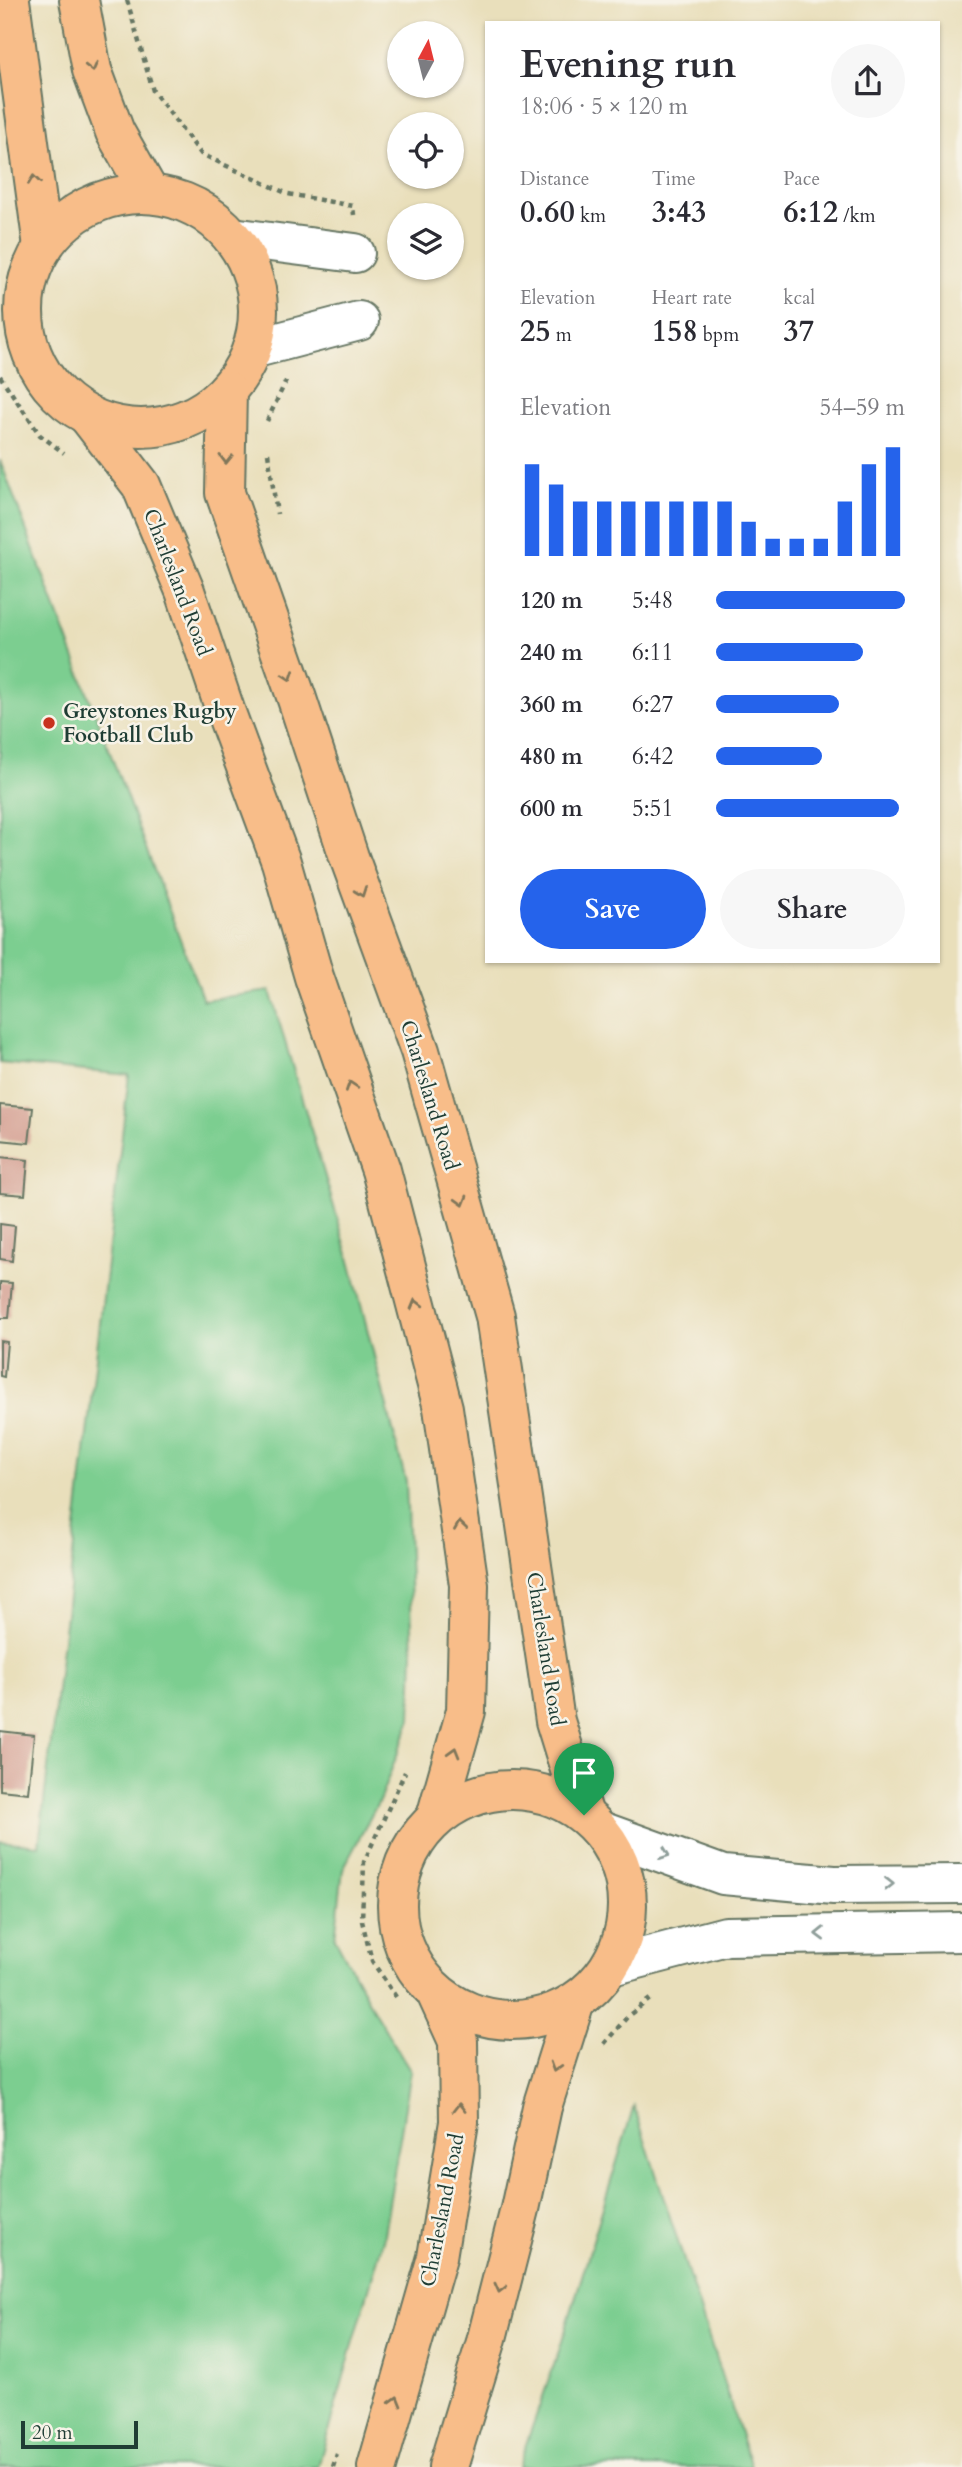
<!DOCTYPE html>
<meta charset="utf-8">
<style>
body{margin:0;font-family:Cardo,serif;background:#f7f7f7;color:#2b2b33;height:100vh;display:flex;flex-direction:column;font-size:26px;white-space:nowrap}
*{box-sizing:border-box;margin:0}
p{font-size:23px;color:#7c7c81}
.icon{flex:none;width:38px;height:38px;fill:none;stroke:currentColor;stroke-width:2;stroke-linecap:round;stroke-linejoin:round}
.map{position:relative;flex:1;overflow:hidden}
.drawer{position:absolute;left:485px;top:21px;width:455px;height:942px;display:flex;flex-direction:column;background:#fff;border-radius:0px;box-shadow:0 2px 5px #0004}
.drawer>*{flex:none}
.needle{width:46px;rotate:7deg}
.fabs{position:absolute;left:387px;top:21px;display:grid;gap:14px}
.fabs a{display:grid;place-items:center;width:77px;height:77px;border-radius:50%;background:#fff;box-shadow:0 2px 5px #0004;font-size:35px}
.scale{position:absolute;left:21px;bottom:18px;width:117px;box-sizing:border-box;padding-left:7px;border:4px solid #1f3d34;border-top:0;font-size:19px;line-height:24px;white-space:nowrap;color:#1f3d34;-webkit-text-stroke:5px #f7f3e8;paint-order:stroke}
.pin{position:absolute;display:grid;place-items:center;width:60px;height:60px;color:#fff;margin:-72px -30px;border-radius:50% 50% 50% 0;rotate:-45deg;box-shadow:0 0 7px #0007}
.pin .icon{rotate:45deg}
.round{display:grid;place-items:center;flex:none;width:74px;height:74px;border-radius:37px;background:#f7f7f7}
.head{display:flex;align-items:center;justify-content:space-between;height:119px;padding:0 35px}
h1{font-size:38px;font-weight:700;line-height:52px}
.stats{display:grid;grid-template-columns:repeat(3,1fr);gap:10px;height:119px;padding:7px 35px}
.stats div{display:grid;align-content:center}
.stats b{font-size:30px;font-weight:700}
.stats small{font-size:19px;font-weight:400}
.stats p{font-size:19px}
.chart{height:196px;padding:14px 35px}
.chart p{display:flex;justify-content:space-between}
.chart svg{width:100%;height:126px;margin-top:7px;stroke:#2563eb;stroke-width:6}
.cta{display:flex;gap:14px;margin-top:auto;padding:14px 35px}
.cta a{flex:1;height:80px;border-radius:42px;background:#2563eb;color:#fff;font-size:28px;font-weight:700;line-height:80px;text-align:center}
.cta a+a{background:#f7f7f7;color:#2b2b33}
ul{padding:0 35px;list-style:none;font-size:23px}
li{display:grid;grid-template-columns:112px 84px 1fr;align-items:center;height:52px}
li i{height:18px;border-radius:9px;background:#2563eb}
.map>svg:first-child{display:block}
.green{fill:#7bce90;stroke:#4d8662;stroke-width:2}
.building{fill:#d5a093}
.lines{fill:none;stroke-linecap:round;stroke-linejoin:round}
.minor-casing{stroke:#667663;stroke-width:42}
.major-casing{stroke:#667663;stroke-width:42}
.path{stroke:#667663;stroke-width:4.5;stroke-dasharray:5 5;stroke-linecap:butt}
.minor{stroke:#fff;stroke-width:38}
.major{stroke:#f8bd89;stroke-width:38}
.oneway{stroke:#81775a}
.oneway2{stroke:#8f9e9a}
.poi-dot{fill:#c8321e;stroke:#f7f3e8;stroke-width:2.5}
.labels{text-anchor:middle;stroke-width:5;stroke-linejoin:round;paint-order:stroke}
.street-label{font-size:21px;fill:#1f3d34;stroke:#f7f3e8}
.poi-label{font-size:21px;font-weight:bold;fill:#1f3d34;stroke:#f7f3e8;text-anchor:start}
</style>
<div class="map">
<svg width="962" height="2467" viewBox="0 0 962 2467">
<rect width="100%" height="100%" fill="#f7f3e8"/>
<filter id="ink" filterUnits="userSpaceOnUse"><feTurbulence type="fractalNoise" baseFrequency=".0143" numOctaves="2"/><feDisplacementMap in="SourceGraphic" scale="14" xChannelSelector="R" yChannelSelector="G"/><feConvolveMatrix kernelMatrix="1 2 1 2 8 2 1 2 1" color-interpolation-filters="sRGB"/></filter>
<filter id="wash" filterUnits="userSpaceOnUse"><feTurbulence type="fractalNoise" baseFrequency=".00686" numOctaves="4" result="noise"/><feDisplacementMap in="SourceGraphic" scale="28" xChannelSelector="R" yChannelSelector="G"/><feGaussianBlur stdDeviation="1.57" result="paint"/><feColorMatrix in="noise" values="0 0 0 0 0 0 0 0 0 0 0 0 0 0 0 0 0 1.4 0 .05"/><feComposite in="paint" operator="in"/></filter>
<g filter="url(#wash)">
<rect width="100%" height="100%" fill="#e9dfbb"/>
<g class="green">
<path d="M0 460 203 1000 270 991 350 1261 406 1482 413 1652 411 1719 380 1799 343 1869 335 1938 375 2013 411 2071 383 2240 318 2467H0V1841L39 1845 129 1075 0 1063Z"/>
<path d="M634 2106 751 2467H518L560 2348Z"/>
</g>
<g id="blocks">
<g class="building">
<path d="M0 1105 33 1108 29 1143 0 1140Z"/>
<path d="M0 1157 28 1160 25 1195 0 1193Z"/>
<path d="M0 1224 15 1226 12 1261 0 1259Z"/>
<path d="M0 1282 12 1283 9 1318H0Z"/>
<path d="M0 1341 7 1342 4 1377 0 1376Z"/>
<path d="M0 1731 34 1735 28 1793 0 1790Z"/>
</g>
</g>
</g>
<g filter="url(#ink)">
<use href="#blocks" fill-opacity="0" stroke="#667663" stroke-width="2"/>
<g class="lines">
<defs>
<g id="minor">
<path d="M232 237 355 253"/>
<path d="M252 349 359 321"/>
<path d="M601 1831 723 1875 834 1885 962 1884"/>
<path d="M611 1966 726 1936 962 1932"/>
</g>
<g id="major">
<path d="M10 0 43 247"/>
<path d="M79 0 92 70 115 132 150 194"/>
<circle cx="141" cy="311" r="117"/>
<path d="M227 391 225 493 297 699 349 857 420 1051 495 1316 555 1721 584 1815"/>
<path d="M87 415 141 485 185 591 225 710 281 862 314 977 381 1170 443 1408 469 1585 466 1711 436 1817"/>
<circle cx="512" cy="1905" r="115"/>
<path d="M377 2467 437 2257 459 2122 458 2041 436 1993"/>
<path d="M448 2467 486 2342 520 2209 542 2107 575 2002"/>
</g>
</defs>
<use href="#minor" class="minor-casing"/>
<use href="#major" class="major-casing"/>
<g class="path">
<path d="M127 0 153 91 201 154 288 194 353 206 354 215"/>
<path d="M0 376 40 435 64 453"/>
<path d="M267 421 286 381"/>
<path d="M268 453 277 514"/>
<path d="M396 1997 372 1961 362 1921 364 1862 405 1772"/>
<path d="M604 2044 628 2016 650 1999"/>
<path d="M333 2467 337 2454"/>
</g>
<use href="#minor" class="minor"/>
<use href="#major" class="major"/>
</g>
<defs><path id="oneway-chevron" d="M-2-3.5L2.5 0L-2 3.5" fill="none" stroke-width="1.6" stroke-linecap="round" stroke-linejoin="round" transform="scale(1.75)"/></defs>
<g class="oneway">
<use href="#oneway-chevron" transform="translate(92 67) rotate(76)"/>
<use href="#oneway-chevron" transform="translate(34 180) rotate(-97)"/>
<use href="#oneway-chevron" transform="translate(226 459) rotate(91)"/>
<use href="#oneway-chevron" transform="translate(289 676) rotate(71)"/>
<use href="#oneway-chevron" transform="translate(361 892) rotate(70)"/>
<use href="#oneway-chevron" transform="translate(351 1086) rotate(-109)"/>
<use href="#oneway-chevron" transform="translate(462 1201) rotate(74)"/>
<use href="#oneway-chevron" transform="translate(416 1304) rotate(-105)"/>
<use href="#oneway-chevron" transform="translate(460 1526) rotate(-98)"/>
<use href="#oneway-chevron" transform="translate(454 1752) rotate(-74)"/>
<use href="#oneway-chevron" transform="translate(555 2067) rotate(107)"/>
<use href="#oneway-chevron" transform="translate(459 2108) rotate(-90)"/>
<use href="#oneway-chevron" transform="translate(500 2288) rotate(104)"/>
<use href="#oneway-chevron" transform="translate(396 2401) rotate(-74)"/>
</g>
<g class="oneway2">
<use href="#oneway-chevron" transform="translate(665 1854) rotate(20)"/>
<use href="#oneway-chevron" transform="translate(889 1884)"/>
<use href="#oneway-chevron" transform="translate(820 1934) rotate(179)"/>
</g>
</g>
<circle class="poi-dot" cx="49" cy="723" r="7"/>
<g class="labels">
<g class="street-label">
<text transform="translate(178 582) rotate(69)" y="7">Charlesland Road</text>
<text transform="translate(430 1095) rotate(73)" y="7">Charlesland Road</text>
<text transform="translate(546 1649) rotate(81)" y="7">Charlesland Road</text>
<text transform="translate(442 2210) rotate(-79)" y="7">Charlesland Road</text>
</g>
<g class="poi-label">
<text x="63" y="718">Greystones Rugby<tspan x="63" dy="24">Football Club</tspan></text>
</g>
</g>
</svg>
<div class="fabs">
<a><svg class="needle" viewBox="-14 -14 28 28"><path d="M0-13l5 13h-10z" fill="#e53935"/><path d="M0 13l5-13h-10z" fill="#7c7c81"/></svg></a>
<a><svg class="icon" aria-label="locate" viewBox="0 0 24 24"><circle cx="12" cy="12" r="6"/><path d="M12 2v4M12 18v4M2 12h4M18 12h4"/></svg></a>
<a><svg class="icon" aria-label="layers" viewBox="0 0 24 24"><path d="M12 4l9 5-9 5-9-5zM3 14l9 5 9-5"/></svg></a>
</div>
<div class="scale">20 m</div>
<div class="pin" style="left:584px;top:1815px;background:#1e9e55"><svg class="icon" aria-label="arrive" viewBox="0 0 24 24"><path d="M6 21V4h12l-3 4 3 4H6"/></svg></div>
<section class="drawer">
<div class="head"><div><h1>Evening run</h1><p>18:06 · 5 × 120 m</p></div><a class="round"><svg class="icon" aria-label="share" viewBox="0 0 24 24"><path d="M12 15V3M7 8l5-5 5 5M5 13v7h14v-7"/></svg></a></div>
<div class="stats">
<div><p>Distance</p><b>0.60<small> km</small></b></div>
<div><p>Time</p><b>3:43</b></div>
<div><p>Pace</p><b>6:12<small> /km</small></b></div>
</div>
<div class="stats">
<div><p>Elevation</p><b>25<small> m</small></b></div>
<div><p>Heart rate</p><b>158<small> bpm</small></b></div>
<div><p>kcal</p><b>37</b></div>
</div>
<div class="chart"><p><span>Elevation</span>54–59 m</p>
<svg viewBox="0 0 160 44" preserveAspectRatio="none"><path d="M5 44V12M15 44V19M25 44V25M35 44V25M45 44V25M55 44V25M65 44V25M75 44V25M85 44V25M95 44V32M105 44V38M115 44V38M125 44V38M135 44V25M145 44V12M155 44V6"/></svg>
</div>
<ul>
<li><b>120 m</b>5:48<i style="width:100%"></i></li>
<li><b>240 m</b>6:11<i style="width:78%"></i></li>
<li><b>360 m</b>6:27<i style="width:65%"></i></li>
<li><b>480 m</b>6:42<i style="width:56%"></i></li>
<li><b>600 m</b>5:51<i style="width:97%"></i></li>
</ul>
<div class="cta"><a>Save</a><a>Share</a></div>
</section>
</div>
